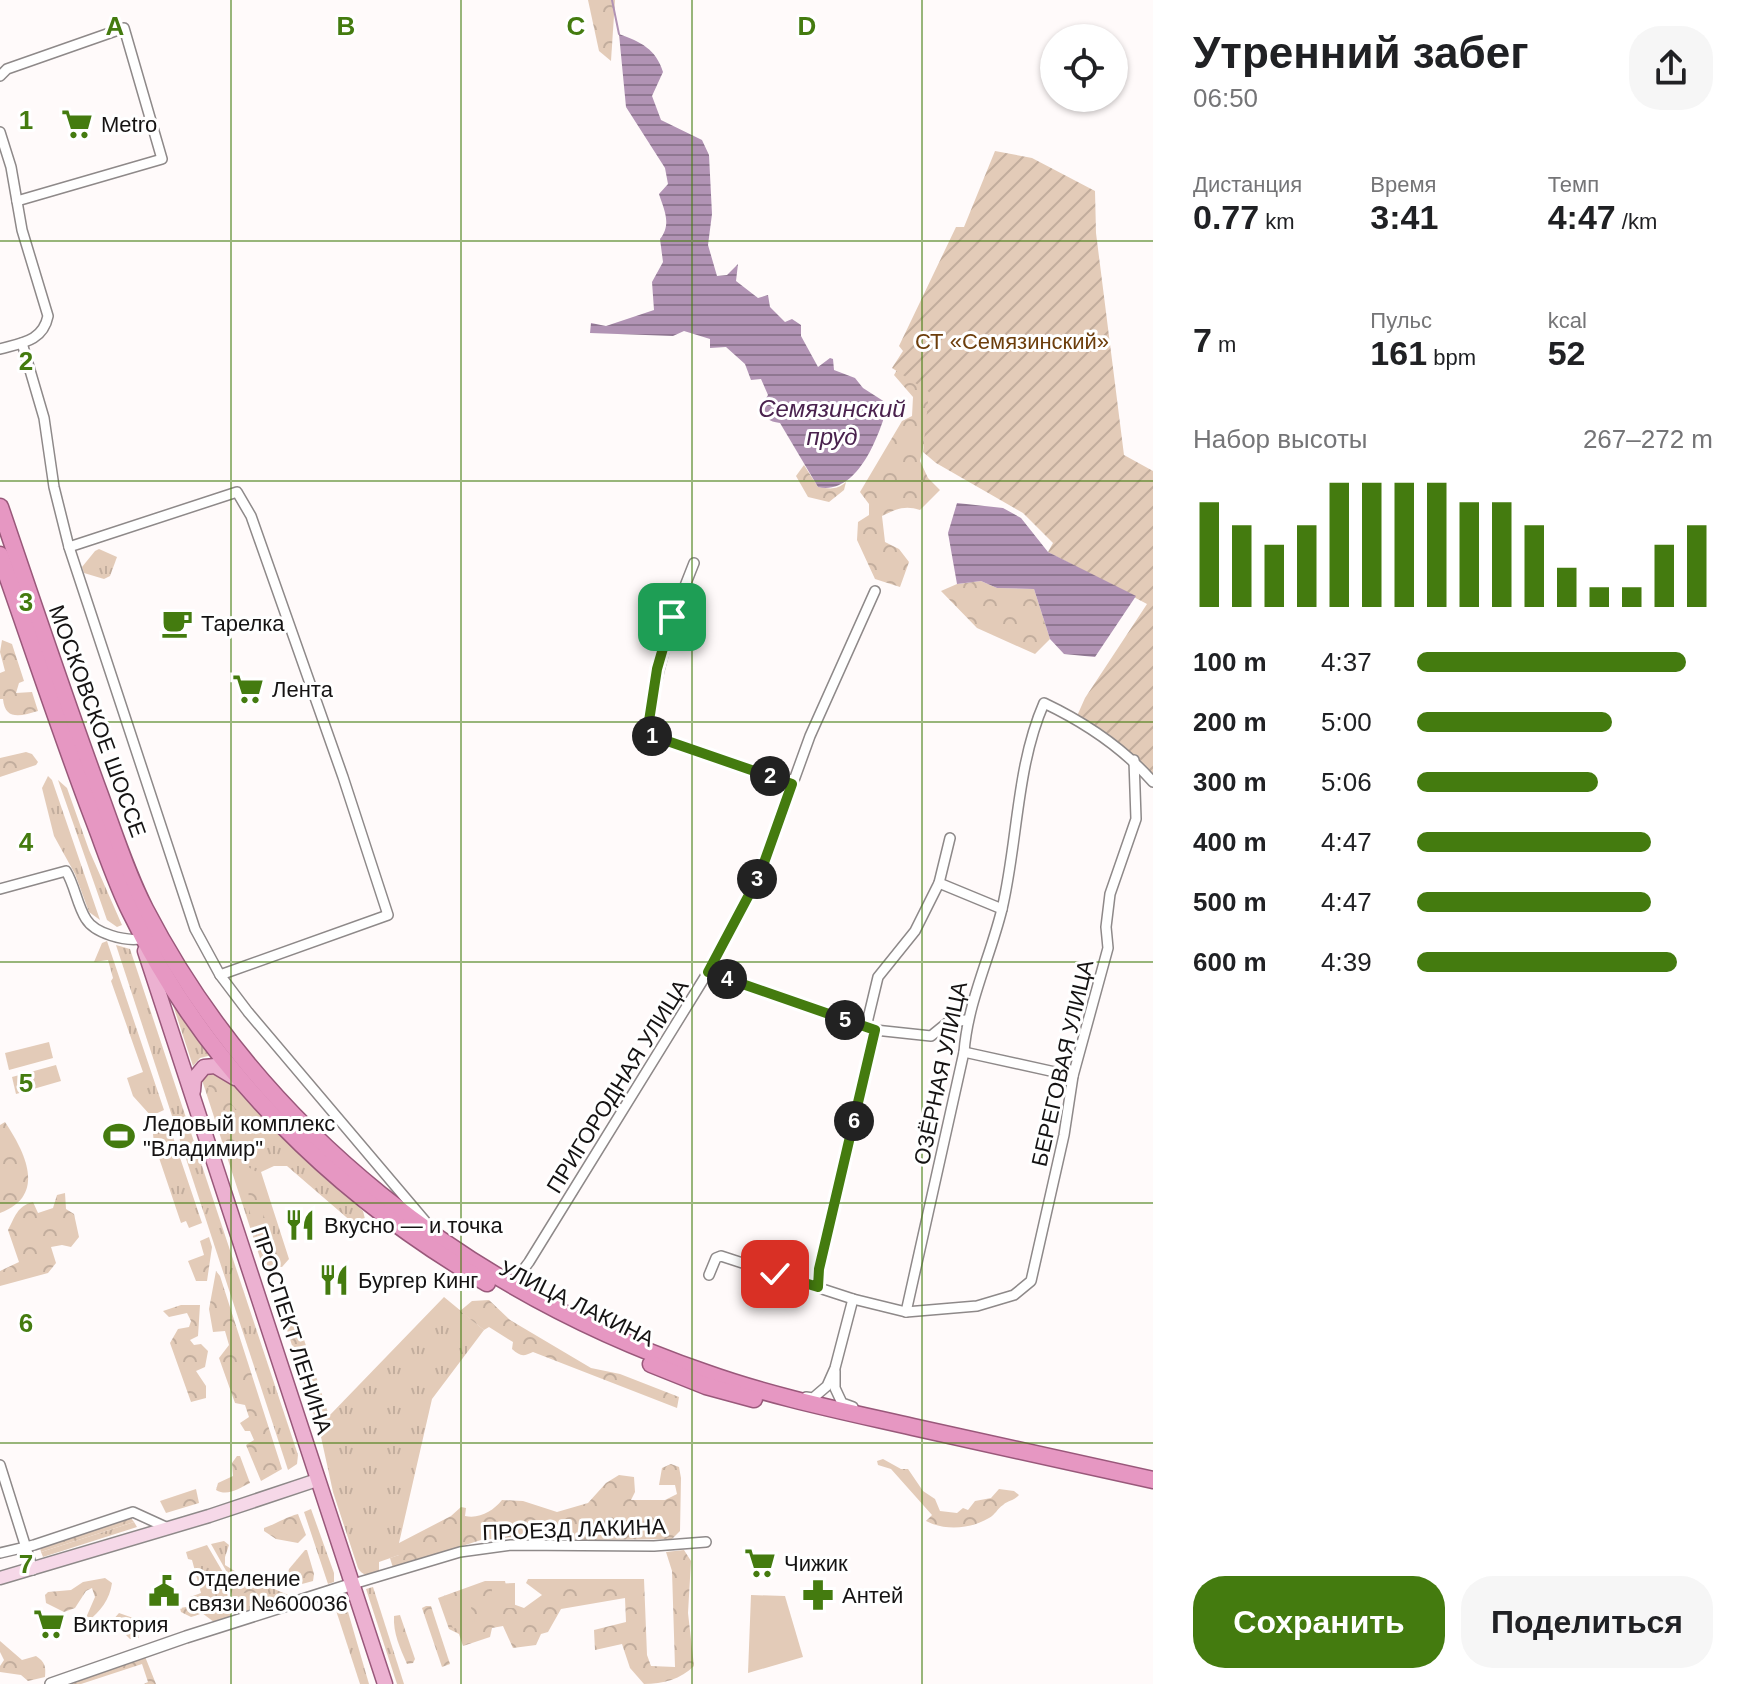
<!DOCTYPE html>
<html lang="ru">
<meta charset="utf-8">
<style>
body{margin:0;font-family:Helvetica,sans-serif;background:#f6f6f6;color:#202124;height:100vh;display:flex;flex-direction:column;font-size:30px;white-space:nowrap}
*{box-sizing:border-box;margin:0}
p{font-size:26px;color:#757577}
.icon{flex:none;width:44px;height:44px;fill:none;stroke:currentColor;stroke-width:2;stroke-linecap:round;stroke-linejoin:round}
.map{position:relative;flex:1;overflow:hidden}
.sheet{display:flex;flex-direction:column;background:#fff;width:600px}
.sheet>*{flex:none}
.tools{position:absolute;left:1040px;top:24px;display:grid;gap:16px}
.tools a{display:grid;place-items:center;width:88px;height:88px;border-radius:50%;background:#fff;box-shadow:0 2px 6px #0004;font-size:40px}
.pin{position:absolute;display:grid;place-items:center;width:68px;height:68px;color:#fff;margin:-34px;border-radius:16px;box-shadow:0 4px 12px #0006}
.km{position:absolute;width:40px;height:40px;margin:-20px;border-radius:50%;background:#222;color:#fff;font-size:22px;line-height:40px;text-align:center}
.round{display:grid;place-items:center;flex:none;width:84px;height:84px;border-radius:32px;background:#f6f6f6}
.summary{display:flex;align-items:center;justify-content:space-between;height:136px;padding:0 40px}
h1{font-size:44px;font-weight:800;line-height:60px}
.metrics{display:grid;grid-template-columns:repeat(3,1fr);gap:12px;height:136px;padding:8px 40px}
.metrics div{display:grid;align-content:center}
.metrics b{font-size:34px;font-weight:800}
.metrics small{font-size:22px;font-weight:400}
.metrics p{font-size:22px}
.chart{height:224px;padding:16px 40px}
.chart p{display:flex;justify-content:space-between}
.chart svg{width:100%;height:144px;margin-top:8px;stroke:#447b0f;stroke-width:6}
.action{display:flex;gap:16px;margin-top:auto;padding:16px 40px}
.action a{flex:1;height:92px;border-radius:32px;background:#447b0f;color:#fff;font-size:32px;font-weight:800;line-height:92px;text-align:center}
.action a+a{background:#f6f6f6;color:#202124}
ul{padding:0 40px;list-style:none;font-size:26px}
li{display:grid;grid-template-columns:128px 96px 1fr;align-items:center;height:60px}
li i{height:20px;border-radius:10px;background:#447b0f}
main{display:flex;flex:1;min-height:0}
.map>svg:first-child{display:block}
.grass{fill:url(#grass-tufts)}
.forest{fill:url(#forest-crowns)}
.park{fill:#e3cbb8}
.garden{fill:url(#garden-furrows)}
.water{fill:url(#water-rules)}
.lines{fill:none;stroke-linecap:round;stroke-linejoin:round}
.stream{stroke:#b193b4;stroke-width:2}
.minor-casing{stroke:#8e8989;stroke-width:12}
.tertiary-casing{stroke:#8e8989;stroke-width:14}
.secondary-casing{stroke:#8e8989;stroke-width:15}
.primary-casing{stroke:#99587a;stroke-width:17}
.trunk-casing{stroke:#99587a;stroke-width:19}
.minor{stroke:#fff;stroke-width:9}
.tertiary{stroke:#fff;stroke-width:11}
.secondary{stroke:#f6d8e8;stroke-width:12}
.primary{stroke:#ecb1d1;stroke-width:14}
.trunk{stroke:#e697c2;stroke-width:16}
.route-casing{stroke:#fff;stroke-width:16}
.route{stroke:#447b0f;stroke-width:10}
.grid{fill:none;stroke:#447b0f;stroke-width:2;stroke-opacity:0.55}
.labels{text-anchor:middle;stroke-width:6;stroke-linejoin:round;paint-order:stroke}
.poi-label{font-size:22px;fill:#151313;stroke:#fff;text-anchor:start}
.park-label{font-size:22px;fill:#6d3e0c;stroke:#fff}
.street-label{font-size:22px;fill:#151313;stroke:#fff}
.water-label{font-size:24px;font-style:italic;fill:#4a224e;stroke:#fff}
.grid-label{font-size:26px;text-anchor:middle;font-weight:bold;fill:#447b0f;stroke:#fff;stroke-width:6;stroke-linejoin:round;paint-order:stroke}
</style>
<main>
<div class="map">
<svg width="1153" height="1684" viewBox="0 0 1153 1684">
<defs>
<pattern id="grass-tufts" width="24" height="20" patternUnits="userSpaceOnUse" patternTransform="scale(2)"><rect width="24" height="20" fill="#e3cbb8"/><path d="M3 7l-1-3M5 7V3M7 7l1-3M15 17l-1-3M17 17v-4M19 17l1-3" fill="none" stroke="#c2ad9d"/></pattern>
<pattern id="forest-crowns" width="20" height="18" patternUnits="userSpaceOnUse" patternTransform="scale(2)"><rect width="20" height="18" fill="#e3cbb8"/><path d="M2 6a3 3 0 1 1 6 0M12 15a3 3 0 1 1 6 0" fill="none" stroke="#c2ad9d"/></pattern>
<pattern id="garden-furrows" width="10" height="10" patternUnits="userSpaceOnUse" patternTransform="scale(2)"><rect width="10" height="10" fill="#e3cbb8"/><path d="M-1 1l2-2M0 10L10 0M9 11l2-2" fill="none" stroke="#c2ad9d"/></pattern>
<pattern id="water-rules" width="6" height="5" patternUnits="userSpaceOnUse" patternTransform="scale(2)"><rect width="6" height="5" fill="#b193b4"/><path d="M0 2.5h6" fill="none" stroke="#8f7791"/></pattern>
</defs>
<rect width="100%" height="100%" fill="#fffafa"/>
<g class="grass">
<path d="M99 549 117 557 110 576 104 579 84 573 82 567 95 551Z"/>
<path d="M48 776 52 780 100 920 89 912 75 874 54 836 42 788Z"/>
<path d="M58 780 67 788 89 850 122 925 117 927 107 920Z"/>
<path d="M107 941 164 1110 151 1116 133 1096 127 1078 143 1072 111 981 113 978 108 960 94 962 102 943Z"/>
<path d="M116 945 130 949 298 1455 297 1464 288 1470Z"/>
<path d="M172 1002 212 1055 200 1058 193 1066Z"/>
<path d="M210 1070 229 1080 313 1167 363 1211 367 1227 363 1232 354 1233 353 1223 287 1166H274L261 1172 289 1259 282 1267 265 1265 261 1261 202 1080Z"/>
<path d="M167 1119 202 1223 189 1228 186 1221 181 1223 154 1143 152 1125Z"/>
<path d="M444 1297 484 1330 432 1399 399 1543V1555L379 1562V1572C369 1575 363 1577 358 1568L333 1492 321 1437 328 1436 332 1428 328 1417Z"/>
<path d="M311 1509 334 1573V1582L328 1584 304 1512Z"/>
<path d="M134 1522 137 1527 43 1557 41 1552Z"/>
<path d="M224 1541 229 1545 225 1557V1565L241 1575 293 1597 234 1615 229 1576 211 1544Z"/>
<path d="M207 1545 224 1574 231 1617 214 1622 190 1604V1597L201 1593 192 1560 188 1559 186 1552Z"/>
<path d="M373 1587 404 1684H397L366 1589Z"/>
<path d="M331 1595 344 1598 369 1684H360Z"/>
</g>
<g class="forest">
<path d="M588 0H615L611 61 599 51Z"/>
<path d="M902 361 936 391 920 461 928 478 940 490 920 510C905 505 896 509 882 516L885 542 899 549 909 562 900 587 875 579 857 540 858 522 869 515V504L860 492 902 421 912 416 913 397 894 375Z"/>
<path d="M804 465 818 487C830 489 837 490 846 482L844 490 829 502 808 497 796 476Z"/>
<path d="M981 581 997 588 1034 589 1050 639 1035 654 977 628 941 591 957 584Z"/>
<path d="M2 640 12 644 24 681 19 683 16 693 32 692 38 711C21 716 5 721 3 699H0V673L5 671 0 652Z"/>
<path d="M26 752 32 754 38 762 36 765 0 777V758Z"/>
<path d="M216 1081 222 1084 223 1095 244 1118 236 1126 248 1167 257 1172 261 1182 254 1187 279 1260 275 1265 264 1261 248 1206C253 1186 237 1170 230 1153 222 1131 216 1109 208 1087L211 1082Z"/>
<path d="M5 1122C24 1151 48 1195 0 1213V1125Z"/>
<path d="M65 1193 66 1209 74 1214 79 1237 71 1247 62 1245 51 1247 56 1263 48 1273 0 1286V1271L19 1262 8 1230C15 1217 17 1206 33 1202L38 1213 53 1208 57 1195Z"/>
<path d="M209 1237 212 1247 207 1281H196L188 1261 204 1255 200 1241Z"/>
<path d="M216 1271 220 1276 282 1469 261 1481 246 1445 254 1440 250 1431H245L240 1423 249 1417 245 1405 235 1403 219 1358 229 1345 225 1331 213 1332 209 1309Z"/>
<path d="M289 1294 333 1428 328 1437H321L277 1298Z"/>
<path d="M489 1300 510 1320 591 1368 620 1374 679 1397 677 1408 533 1352C523 1357 520 1356 512 1349L513 1342 489 1327 484 1330 460 1311 472 1301Z"/>
<path d="M181 1305H200L198 1336 190 1340 194 1345 201 1344 208 1351 205 1367 196 1371 206 1386V1398L191 1402 170 1343 178 1329 189 1327 191 1321 187 1313 169 1317 163 1311Z"/>
<path d="M237 1456H240L250 1483C239 1488 228 1497 216 1490L218 1483 233 1476 232 1463Z"/>
<path d="M883 1459 901 1469H908L923 1491 935 1499 940 1511 957 1513 963 1508 968 1510 975 1501 991 1498 999 1489 1014 1491 1019 1495C1014 1501 1009 1500 1003 1505 997 1509 995 1515 989 1518 971 1529 945 1531 926 1521L932 1515 891 1469 878 1465 877 1461Z"/>
<path d="M671 1464 679 1467 681 1478 680 1531 672 1539 588 1540 524 1536 481 1540 393 1568 390 1558 399 1555V1543L451 1516 461 1507 466 1508 465 1516C480 1519 493 1511 502 1500L523 1501 557 1512 588 1503 606 1483 619 1475 634 1477 635 1492 631 1500H665L677 1494 675 1485H659L662 1468Z"/>
<path d="M196 1489 199 1503 166 1513 160 1501Z"/>
<path d="M298 1514 306 1535 298 1543 276 1539 264 1531V1528C276 1524 286 1517 298 1514Z"/>
<path d="M131 1518 134 1522 41 1552 40 1548Z"/>
<path d="M305 1550H307L314 1574 313 1581 302 1584 286 1581 289 1569Z"/>
<path d="M684 1550 691 1561 688 1613 694 1666C681 1679 663 1684 644 1684L630 1668 622 1644 595 1650 594 1630 626 1622 625 1598 561 1609 548 1632 541 1634 536 1645 513 1648 503 1626 492 1628 490 1637 463 1646 459 1634 449 1629 438 1598 485 1581H505L510 1603 524 1608 542 1595 526 1583 528 1579H644L647 1655 651 1666 675 1667 672 1571 666 1552Z"/>
<path d="M105 1578 112 1583C110 1599 100 1612 88 1621L85 1620 95 1597 92 1588 86 1591 75 1608 64 1612 46 1603 45 1595 48 1592 71 1590 83 1582Z"/>
<path d="M224 1578 253 1581 270 1587 262 1598 250 1595 249 1592 240 1594 236 1586 231 1584 224 1588 223 1604C211 1607 203 1614 191 1617L181 1612 180 1608 204 1604 215 1597 218 1583Z"/>
<path d="M426 1606H431L450 1664 442 1667 422 1608Z"/>
<path d="M119 1613 136 1619 139 1638 130 1639 119 1628 111 1627V1622Z"/>
<path d="M400 1615 415 1659 413 1663 407 1664C400 1648 393 1633 394 1616Z"/>
<path d="M0 1641 22 1660 36 1656C45 1662 46 1666 45 1677L28 1681 21 1675 0 1672V1666L4 1660 0 1652Z"/>
<path d="M144 1654 156 1684H144L148 1682 142 1664 81 1684H65Z"/>
</g>
<g class="park">
<path d="M49 1042 53 1058 9 1070 5 1053Z"/>
<path d="M56 1065 61 1081 16 1094 12 1077Z"/>
<path d="M515 1583V1608H492V1584Z"/>
<path d="M467 1594 475 1621 453 1629 444 1601Z"/>
<path d="M751 1595 785 1596 803 1657 748 1673Z"/>
</g>
<path class="garden" d="M995 151 1032 158 1095 191 1096 233 1124 455 1153 471V778L1138 759 1077 716 1085 698 1147 604 1048 552 1053 543 1023 513 936 463 923 452 929 392 892 368 903 351 899 346 956 227H964Z"/>
<g class="water">
<path d="M619 34C641 42 656 49 663 72L652 96 661 120 702 140 709 155 712 214 708 245 717 276 727 275 738 264 736 281 758 298 768 295 770 307 785 322 792 319 801 325V336L818 367 830 358 833 359 834 370 855 378 863 388 888 404C880 434 858 496 818 487L780 423C767 421 765 418 761 406L768 395 761 379 751 380 745 364 726 347 710 348V339L684 331 673 336 590 333 591 323 606 326 654 310 652 282 663 262 660 239C672 224 664 210 659 194L668 184 665 168 626 107Z"/>
<path d="M957 503 1003 508 1021 518 1048 552 1136 596 1095 657 1064 654 1050 639 1034 589 997 588 981 581 957 584 948 533Z"/>
</g>
<g class="lines">
<path class="stream" d="M612 0 619 34"/>
<defs>
<g id="minor">
<path d="M0 76 7 69 124 28 162 159 17 201"/>
<path d="M0 132 11 167 22 230 48 316C43 341 22 343 0 349"/>
<path d="M22 343 44 418 54 487 69 547 195 929 220 975 248 1012 425 1221"/>
<path d="M69 547 237 492 251 516 343 777 388 915 220 975"/>
<path d="M694 563C671 619 655 674 647 734L792 784"/>
<path d="M939 883 1002 909"/>
<path d="M0 889 66 871C75 886 77 905 86 919 95 934 125 941 140 939"/>
<path d="M708 972 875 1030 931 1036 947 1023 966 1020"/>
<path d="M866 1027 878 977 915 931 939 883 950 838"/>
<path d="M964 1052 1073 1076"/>
<path d="M709 1275 716 1258 721 1256 853 1299 906 1312 977 1306 1014 1295 1031 1281 1064 1135 1073 1076 1108 948 1106 927 1110 894 1136 819 1134 760"/>
<path d="M511 1286 529 1262 708 972 760 874 810 736 875 591"/>
<path d="M818 1287 819 1269 875 1030"/>
<path d="M906 1312 964 1052C968 1001 990 958 1002 909 1018 841 1016 767 1044 703 1084 722 1124 749 1153 782"/>
<path d="M835 1371V1388L842 1403 853 1407"/>
<path d="M806 1397 813 1398 827 1386 835 1368 853 1299"/>
<path d="M0 1465 33 1570"/>
<path d="M0 1553 34 1545 133 1512 168 1528"/>
<path d="M353 1584 460 1552 511 1545 654 1546 706 1542"/>
</g>
<path id="tertiary" d="M51 1684 186 1637 353 1584"/>
<path id="secondary" d="M0 1578 209 1516 317 1480"/>
<g id="primary">
<path d="M145 951 385 1684"/>
<path d="M193 1091 194 1079 204 1067 215 1066 235 1078"/>
</g>
<g id="trunk">
<path d="M0 507C32 601 63 694 97 787 112 827 125 870 145 909 261 1133 470 1292 706 1373 773 1397 843 1411 913 1427 993 1444 1073 1462 1153 1480"/>
<path d="M0 555C31 643 60 731 93 818 105 849 116 883 131 913 206 1069 338 1197 487 1283"/>
<path d="M651 1364 706 1386 754 1399"/>
</g>
</defs>
<use href="#minor" class="minor-casing"/>
<use href="#tertiary" class="tertiary-casing"/>
<use href="#secondary" class="secondary-casing"/>
<use href="#primary" class="primary-casing"/>
<use href="#trunk" class="trunk-casing"/>
<use href="#minor" class="minor"/>
<use href="#tertiary" class="tertiary"/>
<use href="#secondary" class="secondary"/>
<use href="#primary" class="primary"/>
<use href="#trunk" class="trunk"/>
</g>
<g class="lines">
<defs>
<path id="route" d="M672 617 657 669 647 734 792 784 760 874 708 972 875 1030 819 1269 818 1287 775 1274"/>
</defs>
<use href="#route" class="route-casing"/>
<use href="#route" class="route"/>
</g>
<path class="grid" d="M231 0V1684M461 0V1684M692 0V1684M922 0V1684M0 241H1153M0 481H1153M0 722H1153M0 962H1153M0 1203H1153M0 1443H1153"/>
<defs>
<symbol id="supermarket-bare" viewBox="-9 -9 18 18"><path d="M-6-5.5h2.5l.6 2H6L4.5 2H-2.5L-4.4-4H-6ZM-1.5 3.2a1.3 1.3 0 1 0 .1 0ZM3 3.2a1.3 1.3 0 1 0 .1 0Z" fill="#447b0f" stroke="#fff" stroke-width="2.5" paint-order="stroke"/></symbol>
<symbol id="cafe-bare" viewBox="-9 -9 18 18"><path d="M-5.5-4.5H6V0H3Q3 3.5 0 3.5H-2.5Q-5.5 3.5-5.5 0ZM3-3.2v2h1.7v-2ZM-6 4.5H4V6H-6Z" fill="#447b0f" stroke="#fff" stroke-width="2.5" paint-order="stroke"/></symbol>
<symbol id="stadium-bare" viewBox="-9 -9 18 18"><path d="M0-5a6.5 5 0 1 0 0 10a6.5 5 0 1 0 0-10ZM-3.5-1.8h7v3.6h-7Z" fill="#447b0f" stroke="#fff" stroke-width="2.5" paint-order="stroke"/></symbol>
<symbol id="restaurant-bare" viewBox="-9 -9 18 18"><path d="M-5-6h1v4h1v-4h1v4h1v-4h1v5L-1.5 .5V6h-2V.5L-5-1ZM5-6V6H3V1.5H1.5Q1.5-4 5-6Z" fill="#447b0f" stroke="#fff" stroke-width="2.5" paint-order="stroke"/></symbol>
<symbol id="civic-bare" viewBox="-9 -9 18 18"><path d="M-.6-6.5H3V-4.5H.6V-3L4-1V1h2V6H-6V1h2V-1L-.6-3ZM-1.2 2.5V6h2.4V2.5Z" fill="#447b0f" stroke="#fff" stroke-width="2.5" paint-order="stroke"/></symbol>
<symbol id="pharmacy-bare" viewBox="-9 -9 18 18"><path d="M-2-6h4v4h4v4h-4v4h-4v-4h-4v-4h4Z" fill="#447b0f" stroke="#fff" stroke-width="2.5" paint-order="stroke"/></symbol>
</defs>
<g fill-rule="evenodd">
<use href="#supermarket-bare" x="55" y="102" width="44" height="44"/>
<use href="#cafe-bare" x="155" y="601" width="44" height="44"/>
<use href="#supermarket-bare" x="226" y="667" width="44" height="44"/>
<use href="#stadium-bare" x="97" y="1114" width="44" height="44"/>
<use href="#restaurant-bare" x="278" y="1203" width="44" height="44"/>
<use href="#restaurant-bare" x="312" y="1258" width="44" height="44"/>
<use href="#supermarket-bare" x="738" y="1541" width="44" height="44"/>
<use href="#civic-bare" x="142" y="1569" width="44" height="44"/>
<use href="#pharmacy-bare" x="796" y="1573" width="44" height="44"/>
<use href="#supermarket-bare" x="27" y="1602" width="44" height="44"/>
</g>
<g class="labels">
<g class="poi-label">
<text x="101" y="132">Metro</text>
<text x="201" y="631">Тарелка</text>
<text x="272" y="697">Лента</text>
<text x="143" y="1131">Ледовый комплекс<tspan x="143" dy="25">"Владимир"</tspan></text>
<text x="324" y="1233">Вкусно — и точка</text>
<text x="358" y="1288">Бургер Кинг</text>
<text x="784" y="1571">Чижик</text>
<text x="188" y="1586">Отделение<tspan x="188" dy="25">связи №600036</tspan></text>
<text x="842" y="1603">Антей</text>
<text x="73" y="1632">Виктория</text>
</g>
<g class="park-label">
<text x="1012" y="349">СТ «Семязинский»</text>
</g>
<g class="street-label">
<text transform="translate(98 721) rotate(70)" y="8">МОСКОВСКОЕ ШОССЕ</text>
<text transform="translate(1062 1063) rotate(-77)" y="8">БЕРЕГОВАЯ УЛИЦА</text>
<text transform="translate(940 1073) rotate(-78)" y="8">ОЗЁРНАЯ УЛИЦА</text>
<text transform="translate(617 1086) rotate(-58)" y="8">ПРИГОРОДНАЯ УЛИЦА</text>
<text transform="translate(577 1303) rotate(26)" y="8">УЛИЦА ЛАКИНА</text>
<text transform="translate(292 1330) rotate(72)" y="8">ПРОСПЕКТ ЛЕНИНА</text>
<text transform="translate(574 1529) rotate(-2)" y="8">ПРОЕЗД ЛАКИНА</text>
</g>
<g class="water-label">
<text x="832" y="417">Семязинский<tspan x="832" dy="28">пруд</tspan></text>
</g>
</g>
<g class="grid-label">
<text x="115" y="35">A</text>
<text x="346" y="35">B</text>
<text x="576" y="35">C</text>
<text x="807" y="35">D</text>
<text x="26" y="129">1</text>
<text x="26" y="370">2</text>
<text x="26" y="611">3</text>
<text x="26" y="851">4</text>
<text x="26" y="1092">5</text>
<text x="26" y="1332">6</text>
<text x="26" y="1573">7</text>
</g>
</svg>
<div class="tools">
<a><svg class="icon" aria-label="locate" viewBox="0 0 24 24"><circle cx="12" cy="12" r="6"/><path d="M12 2v4M12 18v4M2 12h4M18 12h4"/></svg></a>
</div>
<div class="pin" style="left:672px;top:617px;background:#1e9e55"><svg class="icon" aria-label="arrive" viewBox="0 0 24 24"><path d="M6 21V4h12l-3 4 3 4H6"/></svg></div>
<div class="pin" style="left:775px;top:1274px;background:#d93025"><svg class="icon" aria-label="check" viewBox="0 0 24 24"><path d="M5 12l5 5 9-10"/></svg></div>
<b class="km" style="left:652px;top:736px">1</b>
<b class="km" style="left:770px;top:776px">2</b>
<b class="km" style="left:757px;top:879px">3</b>
<b class="km" style="left:727px;top:979px">4</b>
<b class="km" style="left:845px;top:1020px">5</b>
<b class="km" style="left:854px;top:1121px">6</b>
</div>
<section class="sheet">
<div class="summary"><div><h1>Утренний забег</h1><p>06:50</p></div><a class="round"><svg class="icon" aria-label="share" viewBox="0 0 24 24"><path d="M12 15V3M7 8l5-5 5 5M5 13v7h14v-7"/></svg></a></div>
<div class="metrics">
<div><p>Дистанция</p><b>0.77<small> km</small></b></div>
<div><p>Время</p><b>3:41</b></div>
<div><p>Темп</p><b>4:47<small> /km</small></b></div>
</div>
<div class="metrics">
<div><b>7<small> m</small></b></div>
<div><p>Пульс</p><b>161<small> bpm</small></b></div>
<div><p>kcal</p><b>52</b></div>
</div>
<div class="chart"><p><span>Набор высоты</span>267–272 m</p>
<svg viewBox="0 0 160 44" preserveAspectRatio="none"><path d="M5 44V12M15 44V19M25 44V25M35 44V19M45 44V6M55 44V6M65 44V6M75 44V6M85 44V12M95 44V12M105 44V19M115 44V32M125 44V38M135 44V38M145 44V25M155 44V19"/></svg>
</div>
<ul>
<li><b>100 m</b>4:37<i style="width:91%"></i></li>
<li><b>200 m</b>5:00<i style="width:66%"></i></li>
<li><b>300 m</b>5:06<i style="width:61%"></i></li>
<li><b>400 m</b>4:47<i style="width:79%"></i></li>
<li><b>500 m</b>4:47<i style="width:79%"></i></li>
<li><b>600 m</b>4:39<i style="width:88%"></i></li>
</ul>
<div class="action"><a>Сохранить</a><a>Поделиться</a></div>
</section>
</main>
